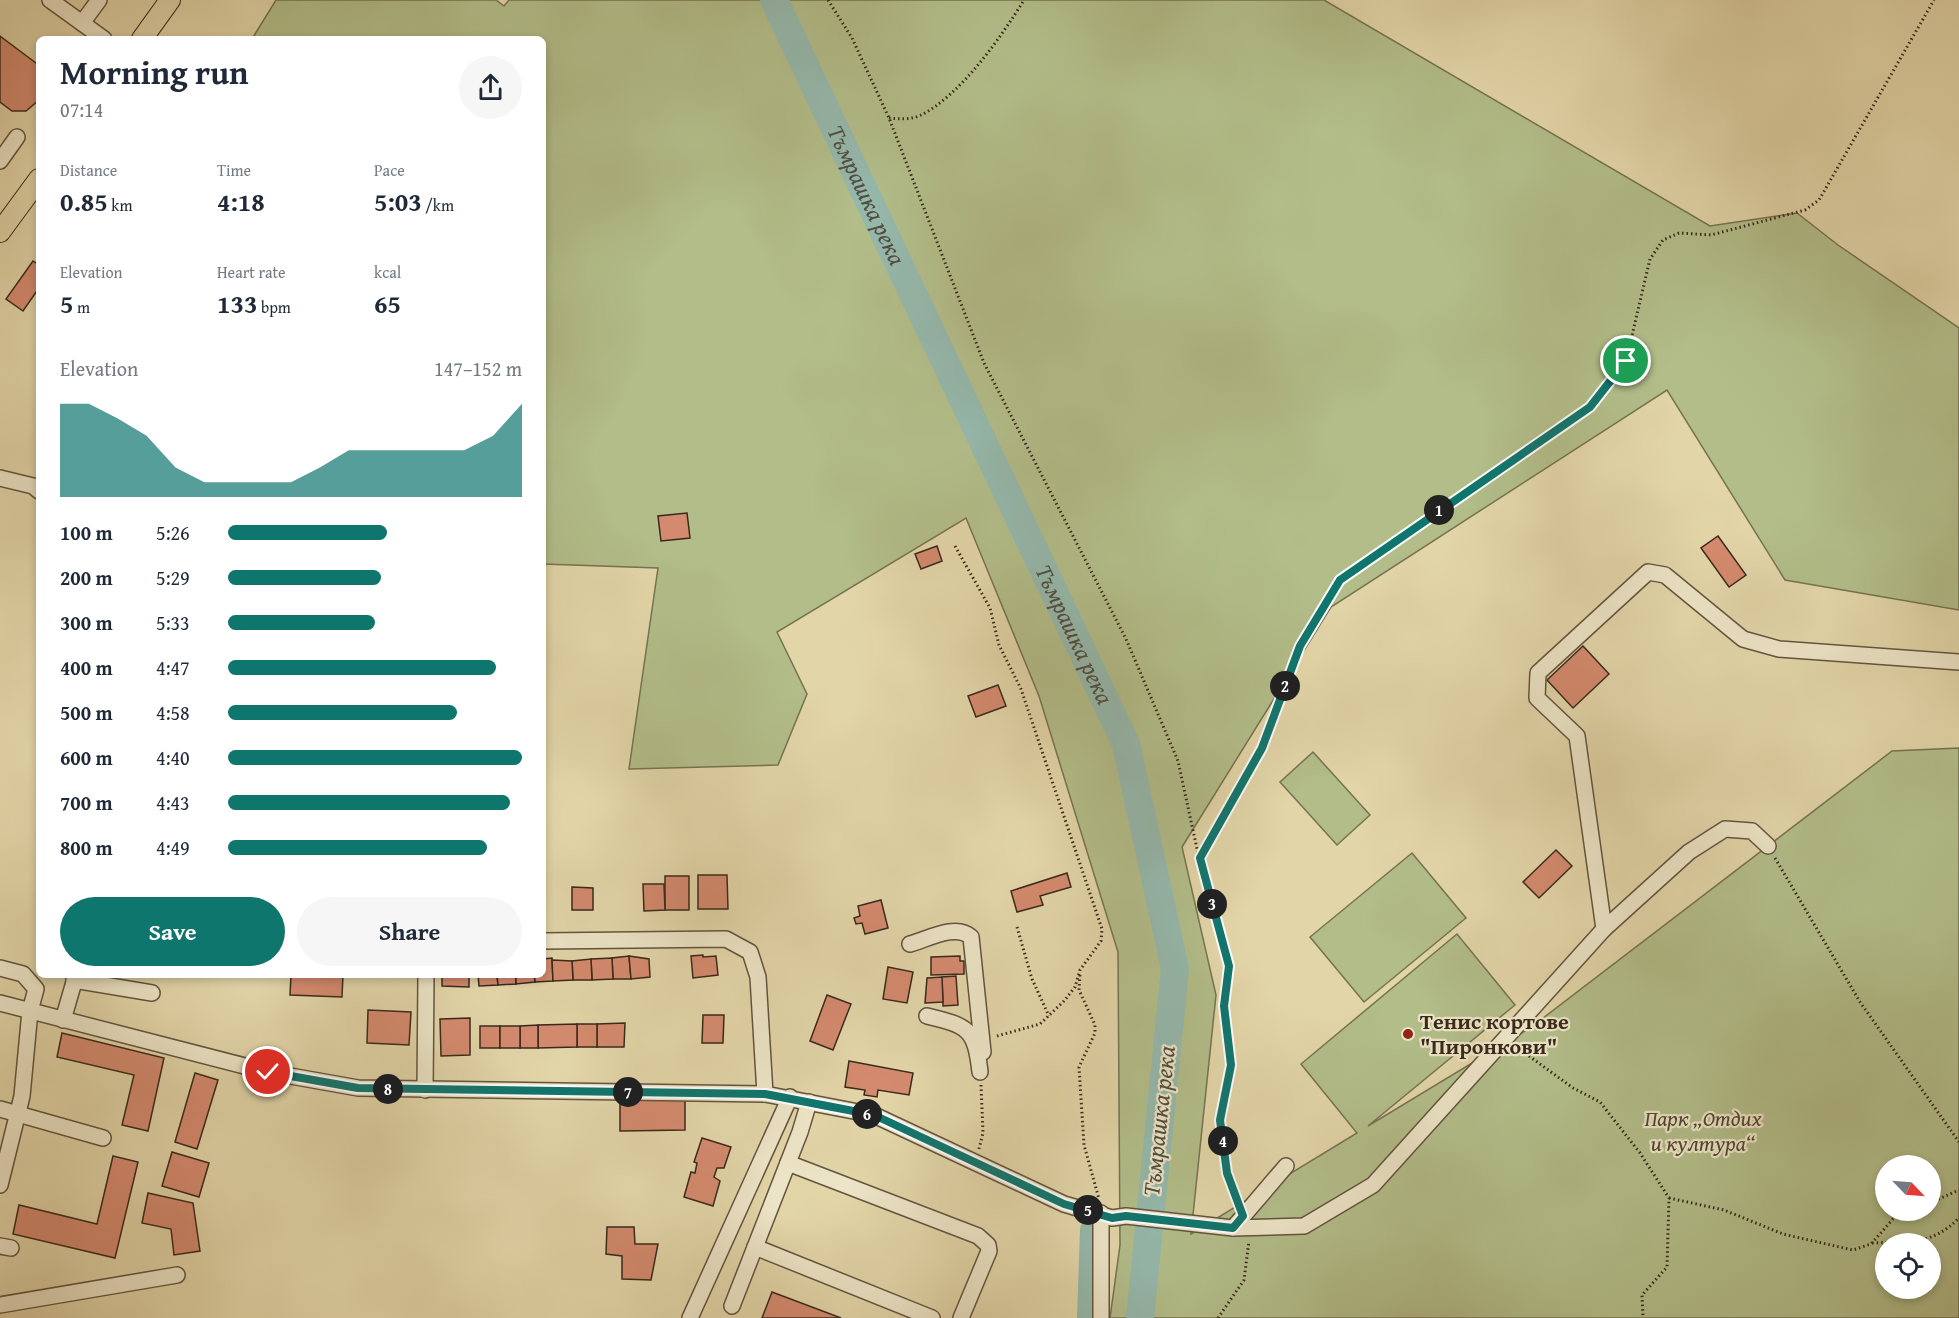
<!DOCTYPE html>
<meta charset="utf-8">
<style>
body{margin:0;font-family:"Gentium Book Plus",serif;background:#f6f6f7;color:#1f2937;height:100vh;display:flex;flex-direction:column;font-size:22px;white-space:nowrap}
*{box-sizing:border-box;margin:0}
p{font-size:20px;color:#747a83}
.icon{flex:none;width:33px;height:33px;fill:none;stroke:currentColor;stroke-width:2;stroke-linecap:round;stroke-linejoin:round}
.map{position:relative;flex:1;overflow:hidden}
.sheet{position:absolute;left:36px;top:36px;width:510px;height:942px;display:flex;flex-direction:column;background:#fff;border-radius:9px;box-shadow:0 3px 9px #0003}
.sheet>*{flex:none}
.needle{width:39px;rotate:115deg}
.controls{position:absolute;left:1875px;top:1155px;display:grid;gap:12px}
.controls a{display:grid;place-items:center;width:66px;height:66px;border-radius:50%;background:#fff;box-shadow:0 3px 9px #0003;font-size:30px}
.pin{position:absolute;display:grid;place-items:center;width:51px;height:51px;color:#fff;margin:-26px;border:3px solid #fff;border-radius:50%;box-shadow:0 2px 6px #0007}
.km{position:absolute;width:30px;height:30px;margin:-15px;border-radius:50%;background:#222;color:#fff;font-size:16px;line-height:30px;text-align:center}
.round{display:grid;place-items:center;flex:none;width:63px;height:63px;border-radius:32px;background:#f6f6f7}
.headline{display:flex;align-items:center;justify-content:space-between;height:102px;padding:0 24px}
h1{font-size:33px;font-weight:800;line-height:45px}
.metrics{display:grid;grid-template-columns:repeat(3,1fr);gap:9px;height:102px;padding:6px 24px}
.metrics div{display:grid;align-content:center}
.metrics b{font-size:26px;font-weight:800}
.metrics small{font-size:16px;font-weight:400}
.metrics p{font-size:16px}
.chart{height:168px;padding:12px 24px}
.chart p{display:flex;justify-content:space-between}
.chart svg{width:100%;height:108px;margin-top:6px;fill:#0f766e;opacity:.7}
.action{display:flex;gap:12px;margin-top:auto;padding:12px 24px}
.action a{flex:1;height:69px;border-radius:36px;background:#0f766e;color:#fff;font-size:24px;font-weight:800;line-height:69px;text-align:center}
.action a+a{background:#f6f6f7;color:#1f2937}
ul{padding:0 24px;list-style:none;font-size:20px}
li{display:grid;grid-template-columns:96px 72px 1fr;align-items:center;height:45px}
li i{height:15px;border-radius:8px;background:#0f766e}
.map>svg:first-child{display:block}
.green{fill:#b2bd89;stroke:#767352;stroke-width:1.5;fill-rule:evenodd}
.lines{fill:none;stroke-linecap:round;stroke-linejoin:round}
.canal{stroke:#95b8ac;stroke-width:16}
.river{stroke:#95b8ac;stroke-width:28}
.building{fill:#d48a6e;stroke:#39291c;stroke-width:1.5}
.minor-casing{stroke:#63543f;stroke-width:18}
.major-casing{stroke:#39291c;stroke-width:22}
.path{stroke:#39291c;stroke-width:3;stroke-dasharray:1.5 3;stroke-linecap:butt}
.minor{stroke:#ece4c6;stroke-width:15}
.major{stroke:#e2d5a8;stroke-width:20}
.route-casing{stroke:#fff;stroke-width:12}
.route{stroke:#0f766e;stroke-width:8}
.poi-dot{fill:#8f2418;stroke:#ece4c6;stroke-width:2}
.labels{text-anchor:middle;stroke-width:4.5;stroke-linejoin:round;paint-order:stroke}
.poi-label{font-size:22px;font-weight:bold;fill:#39291c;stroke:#ece4c6;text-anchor:start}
.park-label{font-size:22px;font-style:italic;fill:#514732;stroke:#ece4c6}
.water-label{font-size:24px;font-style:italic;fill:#504d40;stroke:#ece4c6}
</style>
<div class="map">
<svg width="1959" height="1318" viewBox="0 0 1959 1318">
<rect width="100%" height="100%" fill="#e2d5a8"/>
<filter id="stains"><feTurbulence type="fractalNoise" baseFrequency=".00333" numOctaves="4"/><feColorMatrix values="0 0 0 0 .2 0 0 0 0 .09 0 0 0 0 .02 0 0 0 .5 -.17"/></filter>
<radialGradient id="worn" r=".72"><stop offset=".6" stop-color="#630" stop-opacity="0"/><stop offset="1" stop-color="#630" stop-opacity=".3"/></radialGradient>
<g class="green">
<path d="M276 0H496L504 6 509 0H1324L1710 226 1797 213 1838 245 1959 328V610L1785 580 1667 390 1331 607 1182 847 1216 995 1191 1234 1357 1133 1301 1064 1457 934 1515 1005 1368 1126 1530 1028 1892 751 1959 748V1318H1110L1120 1245 1118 952 1039 696 966 518 777 632 807 694 778 765 629 769 658 568 543 564V39H252ZM1886 1166H1930V1210H1886ZM1886 1244H1930V1288H1886Z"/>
<path d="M1313 752 1370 815 1337 845 1280 782Z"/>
<path d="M1412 853 1466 918 1364 1002 1310 937Z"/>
</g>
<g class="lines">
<path class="canal" d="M1085 1318 1088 1229"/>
<path class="river" id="s1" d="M774 0 1126 744 1175 969 1140 1318"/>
</g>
<g class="building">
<path d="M0 36 36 63 39 59V100L26 111H12L0 102Z"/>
<path d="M33 261 39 265V288L23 311 6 299Z"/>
<path d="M687 513 690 538 661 541 658 516Z"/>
<path d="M1718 536 1746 575 1729 587 1701 548Z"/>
<path d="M937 546 942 561 921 569 915 554Z"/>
<path d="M1583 646 1609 674 1573 708 1547 680Z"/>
<path d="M998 685 1006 706 976 717 968 696Z"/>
<path d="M1556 850 1572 866 1539 898 1523 882Z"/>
<path d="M1067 873 1071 887 1040 896 1043 905 1017 912 1011 891Z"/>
<path d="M698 875H727L728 909H698Z"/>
<rect x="665" y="876" width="24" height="34"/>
<path d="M643 884H664L665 910 644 911Z"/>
<path d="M572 887 593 888V910H572Z"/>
<path d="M881 900 888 928 865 934 862 923 856 924 854 918 860 916 858 906Z"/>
<path d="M703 955V957L716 956 718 975 693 978 691 956Z"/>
<path d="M629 956 631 979H613L612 958Z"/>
<path d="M629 956 649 959 650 977 631 979Z"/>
<path d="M960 956V961H964V974L931 975V957Z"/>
<path d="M552 958 553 981 535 982 534 975H543V959Z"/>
<path d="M612 958 613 979 592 980 591 959Z"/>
<path d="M591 959 592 980H573L572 961Z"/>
<path d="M552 960 572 961 573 980 553 981Z"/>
<path d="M888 967 913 972 907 1003 883 999Z"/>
<path d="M291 975H343L342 997 290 995Z"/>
<path d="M442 975H469V987L442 986Z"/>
<path d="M478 975H497L498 985 479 986Z"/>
<path d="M497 975H516V984L498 985Z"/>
<path d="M516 975H534L535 982 516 984Z"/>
<path d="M956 976 958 1005 943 1006 942 977Z"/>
<path d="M942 977 943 1002 925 1003 927 978Z"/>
<path d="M827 995 851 1004 833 1050 810 1041Z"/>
<path d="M368 1010 411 1012 409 1045 367 1043Z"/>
<path d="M703 1015H724L723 1043H702Z"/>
<path d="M470 1018V1055L441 1056 440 1019Z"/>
<path d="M625 1023 624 1047H597V1024Z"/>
<rect x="577" y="1024" width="20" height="23"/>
<path d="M577 1024V1047L538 1048V1025Z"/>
<path d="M538 1025V1048H520V1026Z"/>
<rect x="480" y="1026" width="20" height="22"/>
<rect x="500" y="1026" width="20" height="22"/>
<path d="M62 1033 164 1058 148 1131 122 1125 134 1075 57 1057Z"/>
<path d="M849 1061 913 1073 909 1095 878 1090 877 1097 864 1095 865 1090 845 1087Z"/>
<path d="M195 1073 218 1080 197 1149 175 1142Z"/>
<path d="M620 1100H685V1130L620 1131Z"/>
<path d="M702 1138 731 1147 724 1168H717L714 1177 720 1181 713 1206 684 1197 691 1172 695 1173 697 1163 694 1162Z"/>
<path d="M172 1152 209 1163 199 1197 162 1186Z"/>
<path d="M113 1156 138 1162 115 1258 13 1234 19 1205 97 1224Z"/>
<path d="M148 1193 193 1203 200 1251 174 1255 171 1229 142 1223Z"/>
<path d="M607 1227H634L635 1244H658L651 1280 622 1279V1256L606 1254Z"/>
<path d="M772 1292 841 1318H762Z"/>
</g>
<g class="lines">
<defs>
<g id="minor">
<path d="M50 0 104 39"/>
<path d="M82 23 99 0"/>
<path d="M0 161 17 137"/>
<path d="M0 478 33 486 39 491"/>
<path d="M1604 929 1577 736 1537 698 1538 673 1648 572 1665 575 1743 639 1779 649 1959 662"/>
<path d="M543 941 726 939 750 952 758 977 765 1094"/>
<path d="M910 944C928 939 956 923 971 937L983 1052"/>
<path d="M0 968 23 974 36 989 30 1011 22 1096 0 1185"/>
<path d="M74 980 152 993"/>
<path d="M0 1003 268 1072 358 1088 765 1094 874 1115 1064 1204 1112 1218 1126 1216 1233 1228 1304 1226 1373 1185 1604 929 1689 852 1725 829 1752 831 1768 846"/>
<path d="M927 1016C968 1026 975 1028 980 1072"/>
<path d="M63 1020 76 975"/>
<path d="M425 1090 426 975"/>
<path d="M0 1109 103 1138"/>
<path d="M788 1163 978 1236 988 1245 989 1251 961 1318"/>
<path d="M1233 1228 1286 1166"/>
<path d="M0 1246 11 1248"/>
<path d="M755 1247 932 1318"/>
<path d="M0 1305 177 1275"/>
<path d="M732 1306 800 1132 809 1102"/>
<path d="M690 1318 790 1097"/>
<path d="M1101 1318V1213"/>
</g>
<g id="major">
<path d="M142 39 170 0"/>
<path d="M0 232 39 179"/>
</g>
</defs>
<use href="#minor" class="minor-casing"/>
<use href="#major" class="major-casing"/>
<g class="path">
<path d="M828 0 852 38 889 118 984 363 1126 639 1178 761 1199 858 1229 967 1224 1006 1231 1065 1220 1120 1227 1173 1236 1200"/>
<path d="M889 118C900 119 911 120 921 115 960 96 1002 36 1024 0"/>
<path d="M955 546 990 608 999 645 1021 689 1102 929 1101 941 1080 970 1075 987 1064 1001 1040 1024 997 1036"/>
<path d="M1199 858 1262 748 1300 646 1340 580 1590 407 1626 361 1650 259 1663 240 1679 233 1711 235 1805 210 1819 200 1934 0"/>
<path d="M1775 858 1860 1002 1959 1142"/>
<path d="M1017 927 1032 979 1049 1016"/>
<path d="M1080 975 1079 990 1095 1025V1033L1079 1067 1084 1145 1099 1199"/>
<path d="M1518 1048 1573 1088 1600 1102 1640 1153 1669 1198 1667 1267 1642 1295 1643 1318"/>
<path d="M979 1149 983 1133 981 1085"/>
<path d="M1669 1198 1724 1210 1783 1234 1853 1250 1871 1244 1893 1219 1913 1210"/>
<path d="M1930 1203 1959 1190"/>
<path d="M1872 1243C1910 1241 1931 1246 1959 1218"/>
<path d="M1218 1318 1244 1280 1249 1241"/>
</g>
<use href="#minor" class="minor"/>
<use href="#major" class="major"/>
</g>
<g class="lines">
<defs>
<path id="route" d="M268 1072 358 1088 765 1094 874 1115 1064 1204 1112 1218 1126 1216 1233 1228 1243 1216 1227 1173 1220 1120 1231 1065 1224 1006 1229 966 1200 858 1262 748 1300 646 1340 580 1590 407 1626 361"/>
</defs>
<use href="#route" class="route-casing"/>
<use href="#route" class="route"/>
</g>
<circle class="poi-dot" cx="1408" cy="1034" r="6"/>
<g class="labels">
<g class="poi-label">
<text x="1420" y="1029">Тенис кортове<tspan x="1420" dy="25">"Пиронкови"</tspan></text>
</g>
<g class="park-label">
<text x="1703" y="1126">Парк „Отдих<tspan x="1703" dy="25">и култура“</tspan></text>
</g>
<g class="water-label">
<text dy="8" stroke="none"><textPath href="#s1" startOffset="216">Тъмрашка река</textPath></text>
<text dy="8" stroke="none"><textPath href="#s1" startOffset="702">Тъмрашка река</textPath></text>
<text transform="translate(1159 1121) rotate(-84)" y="8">Тъмрашка река</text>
</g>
</g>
<rect width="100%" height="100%" filter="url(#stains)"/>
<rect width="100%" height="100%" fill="url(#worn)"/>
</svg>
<div class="controls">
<a><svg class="needle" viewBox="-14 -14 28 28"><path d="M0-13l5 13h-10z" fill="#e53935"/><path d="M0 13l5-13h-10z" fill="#747a83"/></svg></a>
<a><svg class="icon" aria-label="locate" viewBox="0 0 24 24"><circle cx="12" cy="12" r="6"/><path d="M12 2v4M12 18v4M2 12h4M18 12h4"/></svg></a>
</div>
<div class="pin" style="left:1626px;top:361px;background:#1e9e55"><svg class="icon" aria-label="arrive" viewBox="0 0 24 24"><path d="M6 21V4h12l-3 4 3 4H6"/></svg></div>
<div class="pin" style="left:268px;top:1072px;background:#d93025"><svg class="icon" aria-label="check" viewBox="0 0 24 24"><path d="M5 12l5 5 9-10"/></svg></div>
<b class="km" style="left:1439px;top:510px">1</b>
<b class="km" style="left:1285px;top:686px">2</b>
<b class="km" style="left:1212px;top:904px">3</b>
<b class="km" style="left:1223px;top:1141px">4</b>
<b class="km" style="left:1088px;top:1210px">5</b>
<b class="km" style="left:867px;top:1114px">6</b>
<b class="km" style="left:628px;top:1092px">7</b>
<b class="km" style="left:388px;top:1089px">8</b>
<section class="sheet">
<div class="headline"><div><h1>Morning run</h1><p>07:14</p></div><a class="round"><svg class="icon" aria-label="share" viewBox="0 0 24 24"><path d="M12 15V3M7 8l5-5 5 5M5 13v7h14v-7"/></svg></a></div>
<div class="metrics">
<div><p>Distance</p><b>0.85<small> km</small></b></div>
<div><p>Time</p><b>4:18</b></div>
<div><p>Pace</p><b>5:03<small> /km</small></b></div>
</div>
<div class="metrics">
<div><p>Elevation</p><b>5<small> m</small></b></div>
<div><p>Heart rate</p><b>133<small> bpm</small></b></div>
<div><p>kcal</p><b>65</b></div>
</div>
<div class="chart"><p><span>Elevation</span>147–152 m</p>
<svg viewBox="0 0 160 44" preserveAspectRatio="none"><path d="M0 44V6L10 6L20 12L30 19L40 32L50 38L60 38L70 38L80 38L90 32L100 25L110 25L120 25L130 25L140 25L150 19L160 6V44z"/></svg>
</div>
<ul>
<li><b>100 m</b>5:26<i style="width:54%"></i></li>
<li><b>200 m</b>5:29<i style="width:52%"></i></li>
<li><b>300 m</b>5:33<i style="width:50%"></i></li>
<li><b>400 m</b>4:47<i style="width:91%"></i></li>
<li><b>500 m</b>4:58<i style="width:78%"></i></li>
<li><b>600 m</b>4:40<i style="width:100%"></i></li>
<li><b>700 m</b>4:43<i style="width:96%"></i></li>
<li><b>800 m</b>4:49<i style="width:88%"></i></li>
</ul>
<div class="action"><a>Save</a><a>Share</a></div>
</section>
</div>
